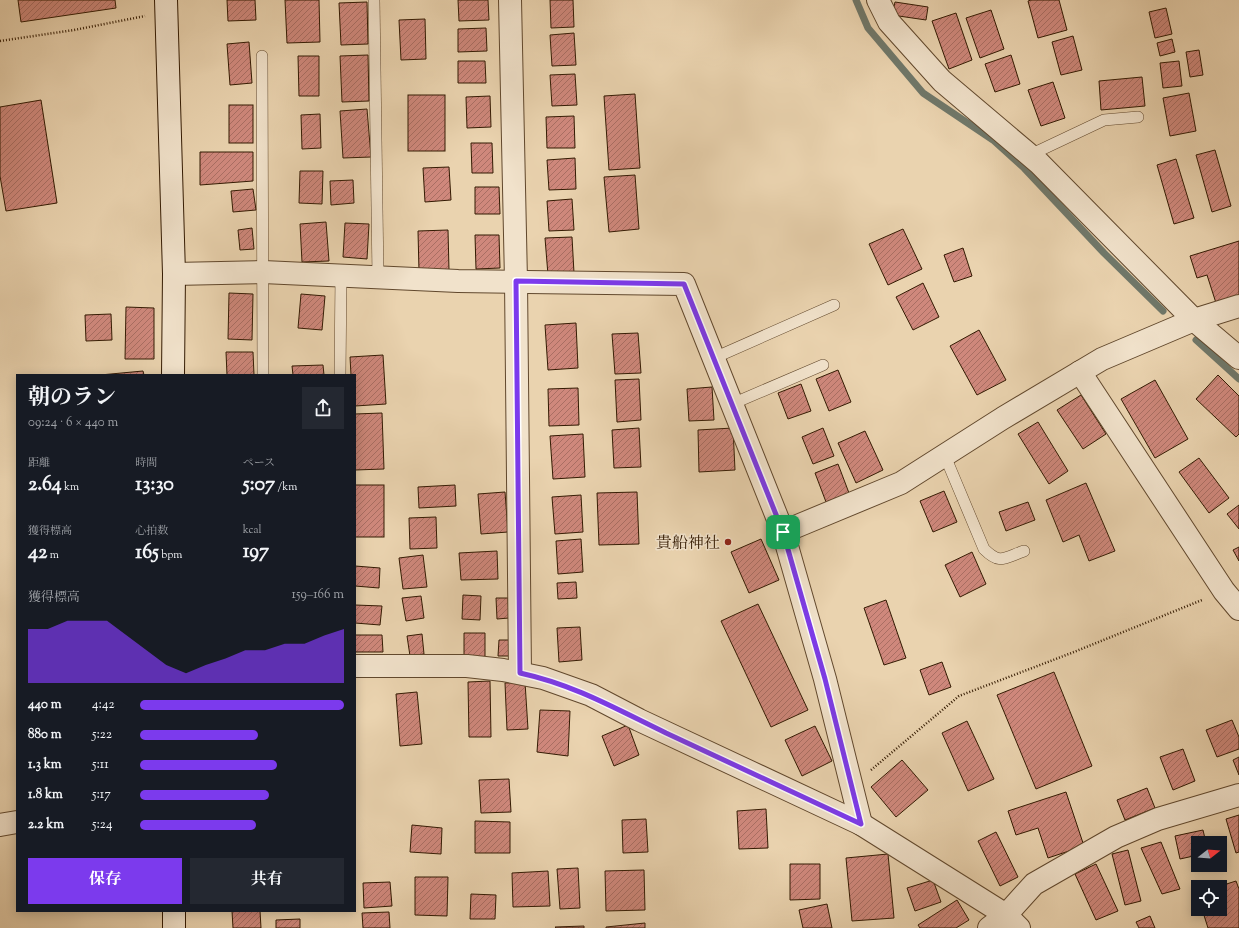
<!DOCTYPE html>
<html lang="ja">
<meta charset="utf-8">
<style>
body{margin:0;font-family:"Sorts Mill Goudy","Noto Serif JP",serif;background:#242831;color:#f1f3f6;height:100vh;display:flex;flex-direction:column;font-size:15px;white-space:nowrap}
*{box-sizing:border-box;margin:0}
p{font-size:13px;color:#9ea1a6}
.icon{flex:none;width:22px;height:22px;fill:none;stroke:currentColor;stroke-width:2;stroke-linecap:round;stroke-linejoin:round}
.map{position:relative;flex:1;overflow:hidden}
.sheet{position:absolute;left:16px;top:374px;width:340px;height:538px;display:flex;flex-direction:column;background:#171b24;border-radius:0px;box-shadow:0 2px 10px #0003}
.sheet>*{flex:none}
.needle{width:26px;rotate:73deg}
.buttons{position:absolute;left:1191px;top:836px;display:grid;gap:8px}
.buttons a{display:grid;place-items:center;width:36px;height:36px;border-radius:0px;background:#171b24;box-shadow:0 2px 10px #0003;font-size:20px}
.pin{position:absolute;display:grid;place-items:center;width:34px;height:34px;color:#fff;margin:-17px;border-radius:8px;box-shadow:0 2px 6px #0006}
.round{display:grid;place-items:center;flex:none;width:42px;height:42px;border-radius:0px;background:#242831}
.summary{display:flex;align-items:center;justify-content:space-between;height:68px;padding:0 12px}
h1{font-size:22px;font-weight:700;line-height:30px}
.metrics{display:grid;grid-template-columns:repeat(3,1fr);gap:6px;height:68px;padding:4px 12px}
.metrics div{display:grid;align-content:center}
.metrics b{font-size:20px;font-weight:700}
.metrics small{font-size:11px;font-weight:400}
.metrics p{font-size:11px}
.chart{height:112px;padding:8px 12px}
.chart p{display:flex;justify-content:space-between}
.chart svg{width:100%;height:72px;margin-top:4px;fill:#7c3aed;opacity:.7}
.action{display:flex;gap:8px;margin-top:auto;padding:8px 12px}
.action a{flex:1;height:46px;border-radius:0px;background:#7c3aed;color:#fff;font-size:16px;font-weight:700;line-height:46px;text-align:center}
.action a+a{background:#242831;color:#f1f3f6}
ul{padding:0 12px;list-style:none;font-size:13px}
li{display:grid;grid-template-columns:64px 48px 1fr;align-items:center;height:30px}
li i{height:10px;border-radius:5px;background:#7c3aed}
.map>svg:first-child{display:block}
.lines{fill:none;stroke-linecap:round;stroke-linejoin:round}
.stream{stroke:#70786a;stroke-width:7}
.building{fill:url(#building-hatch);stroke:#331a02}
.lane-casing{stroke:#61482d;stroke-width:12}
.street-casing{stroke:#61482d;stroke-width:24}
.secondary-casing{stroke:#331a02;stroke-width:24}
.path{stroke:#331a02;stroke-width:2.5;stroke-dasharray:1 2;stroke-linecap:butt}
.lane{stroke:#f1e2cb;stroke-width:11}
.street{stroke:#f1e2cb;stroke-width:22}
.secondary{stroke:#f1e2cb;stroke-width:22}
.route-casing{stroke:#fff;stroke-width:8}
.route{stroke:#7c3aed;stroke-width:5}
.poi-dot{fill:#8f2418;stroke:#f1e2cb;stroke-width:1.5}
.labels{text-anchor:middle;stroke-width:3;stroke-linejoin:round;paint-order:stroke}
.poi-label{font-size:16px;fill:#331a02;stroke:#f1e2cb;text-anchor:end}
</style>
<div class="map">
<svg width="1239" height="928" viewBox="0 0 1239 928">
<defs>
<pattern id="building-hatch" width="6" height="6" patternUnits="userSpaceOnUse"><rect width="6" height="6" fill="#cf887c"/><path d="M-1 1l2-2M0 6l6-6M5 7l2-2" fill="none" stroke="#a96e63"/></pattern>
</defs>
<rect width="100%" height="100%" fill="#ead3af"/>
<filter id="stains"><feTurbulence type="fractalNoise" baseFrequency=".005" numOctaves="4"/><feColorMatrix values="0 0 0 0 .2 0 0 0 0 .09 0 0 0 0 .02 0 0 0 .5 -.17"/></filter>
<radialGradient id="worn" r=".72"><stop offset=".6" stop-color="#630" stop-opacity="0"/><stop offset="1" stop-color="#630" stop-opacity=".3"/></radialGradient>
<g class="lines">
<g class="stream">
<path d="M856 0 868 28 923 93 993 140 1024 168 1104 253 1163 311"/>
<path d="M1196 340 1239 379"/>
</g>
</g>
<g class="building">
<path d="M18 0H115L116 8 21 22Z"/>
<path d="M227 0H255L256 20 228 21Z"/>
<path d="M285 0H319L320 42 287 43Z"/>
<path d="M458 0H488L489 20 459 21Z"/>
<path d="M550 0H573L574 27 551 28Z"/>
<path d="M1031 0H1059L1067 30 1038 38 1028 1Z"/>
<path d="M367 2 368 44 341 45 339 3Z"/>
<path d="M895 2 928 7 926 20 892 15Z"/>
<path d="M1166 8 1172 34 1155 38 1149 12Z"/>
<path d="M991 10 1004 49 980 58 966 18Z"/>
<path d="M956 13 972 60 949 69 932 21Z"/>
<path d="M425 19 426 59 401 60 399 20Z"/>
<path d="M486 28 487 51 458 52V29Z"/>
<path d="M574 33 576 65 552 66 550 35Z"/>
<path d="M1073 36 1082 70 1061 75 1052 42Z"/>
<path d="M1172 39 1175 52 1160 56 1157 43Z"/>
<path d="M249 42 252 83 230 85 227 44Z"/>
<path d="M1199 50 1203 75 1190 77 1186 52Z"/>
<path d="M368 55 369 101 342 102 340 56Z"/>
<path d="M1011 55 1020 84 995 92 985 64Z"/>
<path d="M298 56H319V96H299Z"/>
<path d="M458 61H485L486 83H458Z"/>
<path d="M1179 61 1182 86 1163 88 1160 63Z"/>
<path d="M575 74 577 105 552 106 550 75Z"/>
<path d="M1142 77 1145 106 1101 110 1099 81Z"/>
<path d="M1053 82 1065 118 1041 126 1028 90Z"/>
<path d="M1189 93 1196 131 1170 136 1163 98Z"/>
<path d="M635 94 640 168 609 170 604 96Z"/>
<rect x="408" y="95" width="37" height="56"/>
<path d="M490 96 491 127 467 128 466 97Z"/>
<path d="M41 100 57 203 6 211 0 176V107Z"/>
<rect x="229" y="105" width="24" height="38"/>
<path d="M367 109 371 157 343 158 340 111Z"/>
<path d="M320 114 321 148 302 149 301 115Z"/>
<path d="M574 116 575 148H547L546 117Z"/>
<path d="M471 143H492L493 173H472Z"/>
<path d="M1215 150 1231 206 1212 212 1196 155Z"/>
<path d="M200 152H253V181L200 185Z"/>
<path d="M575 158 576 189 549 190 547 160Z"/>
<path d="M1176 159 1194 218 1174 224 1157 165Z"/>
<path d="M449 167 451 200 425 202 423 168Z"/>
<path d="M300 171H323L322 204 299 203Z"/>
<path d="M635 175 639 229 609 232 604 177Z"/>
<path d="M353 180 354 203 331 205 330 181Z"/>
<path d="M475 187H499L500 214H475Z"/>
<path d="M253 189 256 210 233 212 231 191Z"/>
<path d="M572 199 574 230 549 231 547 201Z"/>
<path d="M326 222 329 261 302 262 300 224Z"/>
<path d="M345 223 369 224 367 259 343 257Z"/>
<path d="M252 228 254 249 240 250 238 230Z"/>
<path d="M903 229 922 269 888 285 869 244Z"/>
<path d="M448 230 449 270 419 271 418 231Z"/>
<path d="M475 235H499L500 268 476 269Z"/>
<path d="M572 237 574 273 548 275 545 238Z"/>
<path d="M1239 241V296L1216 303 1207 275 1197 278 1190 256Z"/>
<path d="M963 248 972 276 954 282 944 255Z"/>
<path d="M923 283 939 317 913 330 896 297Z"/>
<path d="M229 293 253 294 252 340 228 339Z"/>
<path d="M301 294 325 296 322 330 298 328Z"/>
<path d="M126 307 154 308V359H125Z"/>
<path d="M111 314 112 340 86 341 85 315Z"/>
<path d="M576 323 578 368 548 370 545 325Z"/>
<path d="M979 330 1006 380 977 395 950 346Z"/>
<path d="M638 333 641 373 615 374 612 334Z"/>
<path d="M226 352H253L254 375H227Z"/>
<path d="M383 355 386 404 355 406V375H351L350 357Z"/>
<path d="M323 365 324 375H293L292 366Z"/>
<path d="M838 370 851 402 829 411 816 379Z"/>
<path d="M143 371 144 375H100Z"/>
<path d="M1218 375 1239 396V434L1236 437 1196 399Z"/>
<path d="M639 379 641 420 617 422 615 380Z"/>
<path d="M1155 380 1188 439 1155 458 1121 399Z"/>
<path d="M801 384 811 411 788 419 778 393Z"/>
<path d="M712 387 714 420 689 421 687 389Z"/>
<path d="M578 388 579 425 549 426 548 389Z"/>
<path d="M1081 395 1106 434 1083 449 1057 410Z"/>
<path d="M382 413 384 469 355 470V414Z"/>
<path d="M1038 422 1068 471 1049 484 1018 434Z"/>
<path d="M639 428 641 467 614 468 612 430Z"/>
<path d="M733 428 735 470 699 472 698 430Z"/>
<path d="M823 428 834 456 813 464 802 437Z"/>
<path d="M865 431 883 470 856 483 838 443Z"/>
<path d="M583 434 585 477 553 479 550 436Z"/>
<path d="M1199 458 1229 498 1209 513 1179 472Z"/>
<path d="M838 464 849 493 826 502 815 473Z"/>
<path d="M1086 483 1115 551 1089 561 1079 535 1063 542 1046 500Z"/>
<rect x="355" y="485" width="29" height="52"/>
<path d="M455 485 456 506 419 508 418 487Z"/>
<path d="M944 491 957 522 933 532 920 501Z"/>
<path d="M505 492 508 532 481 534 478 494Z"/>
<path d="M637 492 639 544 599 545 597 493Z"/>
<path d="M581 495 583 532 555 534 552 497Z"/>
<path d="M1028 502 1035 520 1006 531 999 512Z"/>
<path d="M1239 505V529L1227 514Z"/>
<path d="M436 517 437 548 410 549 409 518Z"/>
<path d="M581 539 583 572 558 574 556 541Z"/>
<path d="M761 539 779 580 749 593 731 552Z"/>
<path d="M1239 547V561L1233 550Z"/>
<path d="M497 551 498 579 461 580 459 553Z"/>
<path d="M972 552 986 584 960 597 945 565Z"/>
<path d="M423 555 427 587 403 589 399 558Z"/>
<path d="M355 566 380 568 379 588 355 586Z"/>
<path d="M576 582 577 598 558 599 557 583Z"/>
<path d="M463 595 481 596 480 620 462 619Z"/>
<path d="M421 596 424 618 406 621 402 598Z"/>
<path d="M496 598H508L509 618 497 619Z"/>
<path d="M886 600 906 658 884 665 864 608Z"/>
<path d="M758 604 808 710 771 727 721 621Z"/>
<path d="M355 605 382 606 380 625 355 623Z"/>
<path d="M580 627 582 660 559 662 557 628Z"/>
<path d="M464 633H485V658L464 659Z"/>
<path d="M422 634 424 654 410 656 407 636Z"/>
<path d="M355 635H382L383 652H355Z"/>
<path d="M499 640H510V656H498Z"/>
<path d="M942 662 951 687 929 695 920 670Z"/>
<path d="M1054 672 1092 766 1036 789 997 695Z"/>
<path d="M490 681 491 737H469L468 682Z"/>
<path d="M525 682 528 729 507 730 505 683Z"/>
<path d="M417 692 422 744 400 746 396 694Z"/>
<path d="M540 710 570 711 568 756 537 752Z"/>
<path d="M1232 720 1239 737V749L1217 757 1206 730Z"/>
<path d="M967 721 994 779 968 791 942 733Z"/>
<path d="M628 725 639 755 614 766 602 736Z"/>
<path d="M815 726 832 761 802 776 785 740Z"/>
<path d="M1183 749 1195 781 1173 790 1160 757Z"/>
<path d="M1239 757V775L1233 760Z"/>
<path d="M902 760 928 790 896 817 871 787Z"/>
<path d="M509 779 511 812 481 813 479 780Z"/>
<path d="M1147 788 1155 808 1125 820 1117 800Z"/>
<path d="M1066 792 1084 846 1048 858 1038 828 1016 835 1008 811Z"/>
<path d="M766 809 768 848 739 849 737 811Z"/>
<path d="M1239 815V852L1236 853 1226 819Z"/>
<path d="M646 819 648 852 623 853 622 820Z"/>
<path d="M475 821 510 822V853H475Z"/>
<path d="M412 825 442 828 441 854 410 852Z"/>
<path d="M1203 830 1206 843H1198V855L1180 859 1175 836Z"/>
<path d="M996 832 1018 877 1000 886 978 841Z"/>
<path d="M1161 842 1180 889 1162 894 1141 848Z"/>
<path d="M1128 850 1141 901 1125 905 1112 854Z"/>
<path d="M888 854 894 918 852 921 846 858Z"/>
<path d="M790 864H820V899L790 900Z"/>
<path d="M1096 864 1118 911 1096 920 1075 874Z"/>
<path d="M578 868 580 908 560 909 557 869Z"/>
<path d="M644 870 645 910 606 911 605 871Z"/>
<path d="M548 871 550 906 513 907 512 873Z"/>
<path d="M415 877H448L447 916 415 915Z"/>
<path d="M933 880 941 902 915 911 907 888Z"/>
<path d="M1236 881 1239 889V928H1208L1202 909H1220V887H1217Z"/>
<path d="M390 882 392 906 364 908 363 883Z"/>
<path d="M471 894 496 895 495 919H470Z"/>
<path d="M957 900 969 920 956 928H920L918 925Z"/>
<path d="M827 904 832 928H803L799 910Z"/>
<path d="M232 911H260L261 928H233Z"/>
<path d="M389 912 390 928H363L362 913Z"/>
<path d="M1150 916 1155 928H1139L1136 922Z"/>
<path d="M300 919V928H276V920Z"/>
<path d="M645 923V928H606V927Z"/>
<path d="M584 926V928H556L555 927Z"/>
</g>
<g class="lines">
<defs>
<g id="lane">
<path d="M374 0 378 277"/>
<path d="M262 56 263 375"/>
<path d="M1030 155 1104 120 1138 117"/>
<path d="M714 358 834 305"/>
<path d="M340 375 341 275"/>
<path d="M732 404 823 365"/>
<path d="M945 456 984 549C1000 565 1004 558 1024 551"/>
</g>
<g id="street">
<path d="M510 0 516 281 520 673"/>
<path d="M878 0 889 22 942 81 1039 163 1194 320 1239 358"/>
<path d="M174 274 263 272 458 281 684 284 783 532 825 679 861 824"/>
<path d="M1080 372 1224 591 1239 609"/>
<path d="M783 532 901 483 1003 418 1102 359 1194 320 1239 306"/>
<path d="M355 666H467L503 670 543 678 591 695 639 720 861 824 1006 915 1019 928"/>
<path d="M0 825 17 822"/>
<path d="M989 928 1006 915 1034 884 1116 837 1158 819 1239 795"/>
</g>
<g id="secondary">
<path d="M166 0 174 274 173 375"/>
<path d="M174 911V928"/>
</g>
</defs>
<use href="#lane" class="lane-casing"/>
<use href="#street" class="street-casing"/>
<use href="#secondary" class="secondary-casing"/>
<g class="path">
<path d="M0 41 74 30 145 16"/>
<path d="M871 770 959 696 1074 652 1202 600"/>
</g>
<use href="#lane" class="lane"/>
<use href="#street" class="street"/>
<use href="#secondary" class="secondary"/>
</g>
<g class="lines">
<defs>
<path id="route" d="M516 281 684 284 783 532 825 679 861 824C796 793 731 763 666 733 616 709 575 685 520 673Z"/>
</defs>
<use href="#route" class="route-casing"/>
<use href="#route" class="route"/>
</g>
<circle class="poi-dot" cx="728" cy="542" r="4"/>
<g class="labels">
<g class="poi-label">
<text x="720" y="548">貴船神社</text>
</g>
</g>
<rect width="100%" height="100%" filter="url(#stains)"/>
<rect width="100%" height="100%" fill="url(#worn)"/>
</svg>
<div class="buttons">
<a><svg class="needle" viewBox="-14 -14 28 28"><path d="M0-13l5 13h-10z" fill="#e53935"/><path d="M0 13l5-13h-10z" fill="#9ea1a6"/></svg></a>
<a><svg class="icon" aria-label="locate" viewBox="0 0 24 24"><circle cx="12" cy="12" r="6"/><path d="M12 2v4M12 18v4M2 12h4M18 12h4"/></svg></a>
</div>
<div class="pin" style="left:783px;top:532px;background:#1e9e55"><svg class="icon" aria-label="arrive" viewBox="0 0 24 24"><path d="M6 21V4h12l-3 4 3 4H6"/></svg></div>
<section class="sheet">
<div class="summary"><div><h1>朝のラン</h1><p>09:24 · 6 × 440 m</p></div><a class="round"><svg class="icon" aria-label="share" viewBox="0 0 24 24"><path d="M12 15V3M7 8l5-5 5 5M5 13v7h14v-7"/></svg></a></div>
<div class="metrics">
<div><p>距離</p><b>2.64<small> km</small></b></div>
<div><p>時間</p><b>13:30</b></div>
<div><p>ペース</p><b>5:07<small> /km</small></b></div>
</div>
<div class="metrics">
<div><p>獲得標高</p><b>42<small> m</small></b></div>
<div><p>心拍数</p><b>165<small> bpm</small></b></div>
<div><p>kcal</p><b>197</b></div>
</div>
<div class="chart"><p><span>獲得標高</span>159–166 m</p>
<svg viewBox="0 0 160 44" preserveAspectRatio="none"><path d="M0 44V11L10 11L20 6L30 6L40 6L50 15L60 24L70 33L80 38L90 33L100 29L110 24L120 24L130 20L140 20L150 15L160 11V44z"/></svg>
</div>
<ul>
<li><b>440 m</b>4:42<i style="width:100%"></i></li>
<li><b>880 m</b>5:22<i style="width:58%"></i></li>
<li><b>1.3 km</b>5:11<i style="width:67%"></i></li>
<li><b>1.8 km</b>5:17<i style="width:63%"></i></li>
<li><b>2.2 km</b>5:24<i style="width:57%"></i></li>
</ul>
<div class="action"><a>保存</a><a>共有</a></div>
</section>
</div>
